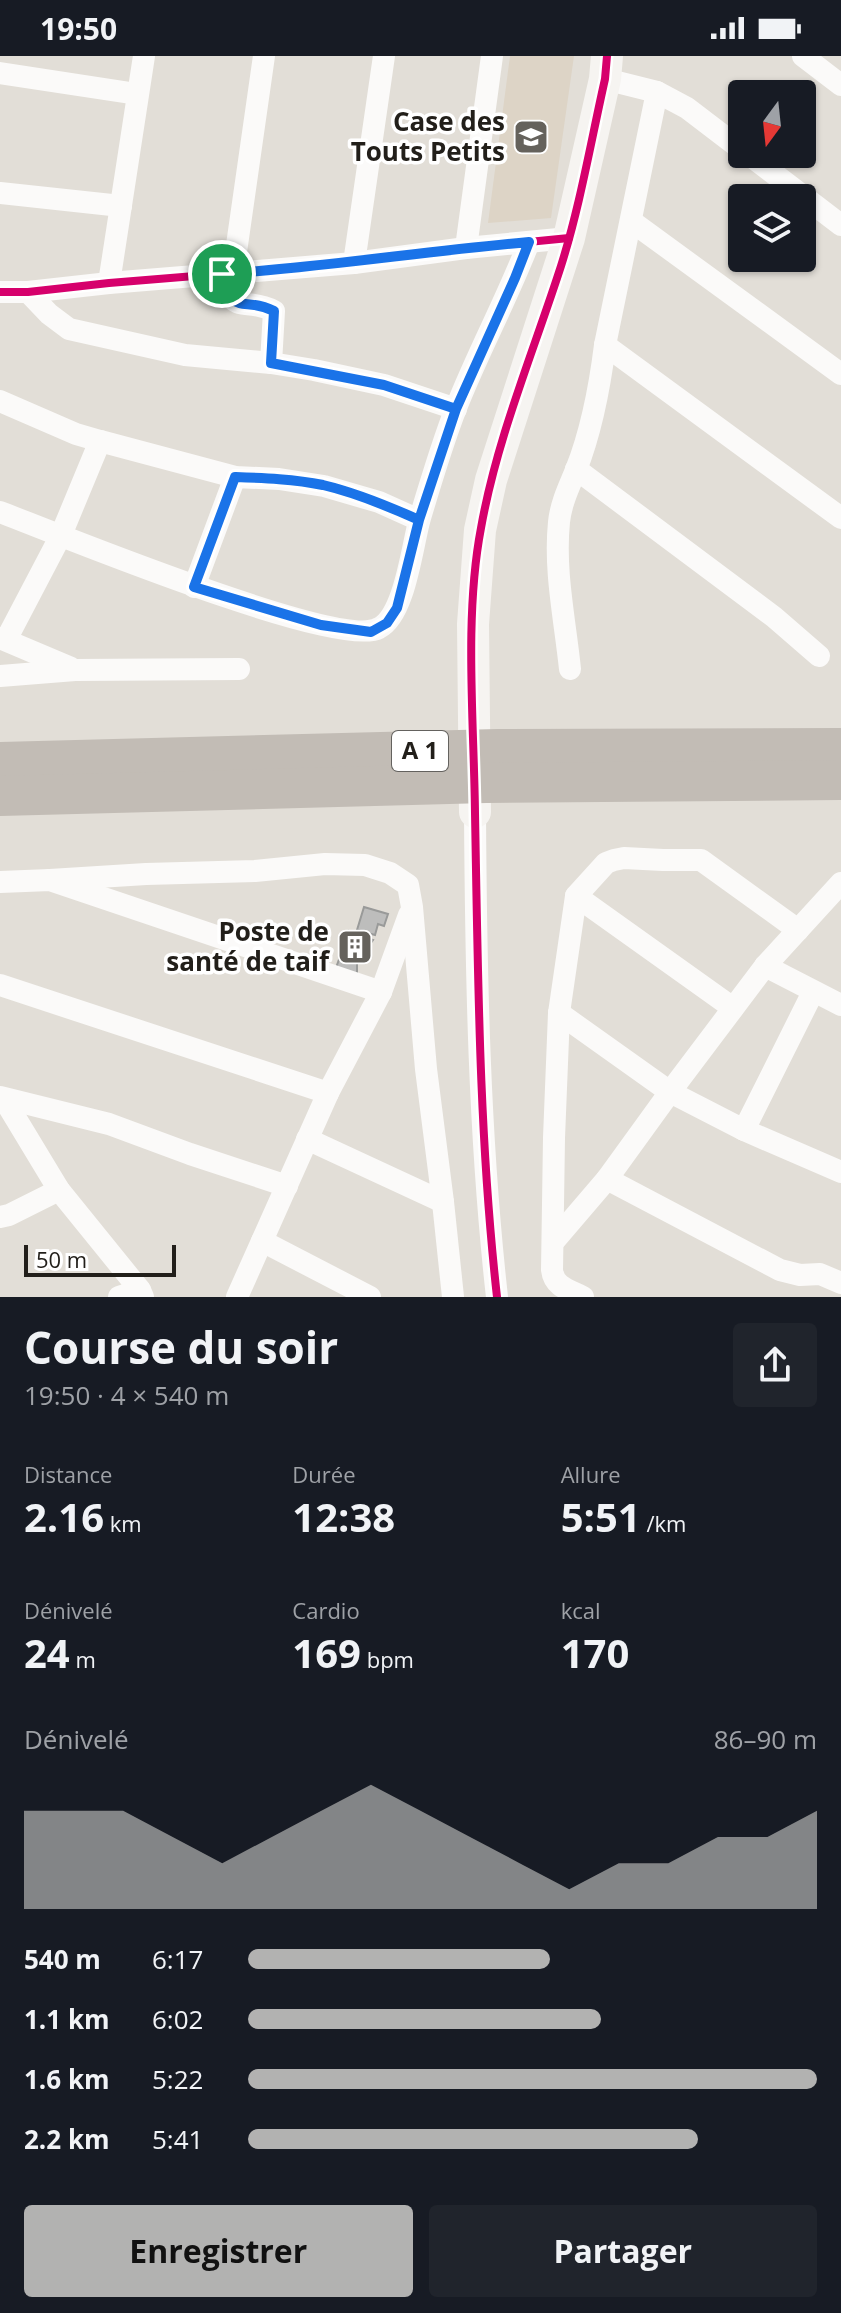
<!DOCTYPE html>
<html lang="fr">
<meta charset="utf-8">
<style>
body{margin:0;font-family:"Open Sans",sans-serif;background:#20242c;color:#f1f3f6;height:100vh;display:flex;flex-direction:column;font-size:30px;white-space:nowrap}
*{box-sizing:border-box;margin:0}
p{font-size:26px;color:#9ea1a6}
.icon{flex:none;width:44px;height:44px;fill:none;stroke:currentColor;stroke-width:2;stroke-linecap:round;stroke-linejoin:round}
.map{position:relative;height:1241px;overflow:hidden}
.sheet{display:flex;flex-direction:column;background:#171b24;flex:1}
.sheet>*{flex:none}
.needle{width:52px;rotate:195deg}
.fabs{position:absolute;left:728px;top:24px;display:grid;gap:16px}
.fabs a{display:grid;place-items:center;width:88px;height:88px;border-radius:8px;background:#171b24;box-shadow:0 2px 6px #0004;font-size:40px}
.scale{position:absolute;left:24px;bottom:20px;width:152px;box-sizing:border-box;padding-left:8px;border:4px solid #221f1a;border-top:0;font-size:22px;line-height:28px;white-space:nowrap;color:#221f1a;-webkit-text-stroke:6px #fff;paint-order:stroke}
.pin{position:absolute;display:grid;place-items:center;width:68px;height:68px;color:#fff;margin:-34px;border:4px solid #fff;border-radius:50%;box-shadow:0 2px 8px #0007}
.round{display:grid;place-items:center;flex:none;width:84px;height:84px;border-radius:8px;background:#20242c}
.overview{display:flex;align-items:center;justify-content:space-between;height:136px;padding:0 24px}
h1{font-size:44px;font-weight:700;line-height:60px}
.figures{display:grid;grid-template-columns:repeat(3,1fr);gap:12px;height:136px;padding:8px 24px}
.figures div{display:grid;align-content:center}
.figures b{font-size:40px;font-weight:700}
.figures small{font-size:22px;font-weight:400}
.figures p{font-size:22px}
.chart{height:224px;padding:16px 24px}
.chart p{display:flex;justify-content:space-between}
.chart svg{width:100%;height:144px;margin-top:8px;fill:#b2b2b1;opacity:.7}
.button{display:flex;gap:16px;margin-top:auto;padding:16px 24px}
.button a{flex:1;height:92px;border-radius:8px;background:#b2b2b1;color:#111;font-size:32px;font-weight:700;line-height:92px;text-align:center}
.button a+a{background:#20242c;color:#f1f3f6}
ul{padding:0 24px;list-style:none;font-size:26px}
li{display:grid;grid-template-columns:128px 96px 1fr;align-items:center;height:60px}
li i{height:20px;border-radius:10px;background:#b2b2b1}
.status{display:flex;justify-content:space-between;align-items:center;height:56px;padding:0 40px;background:#171b24;direction:ltr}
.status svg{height:22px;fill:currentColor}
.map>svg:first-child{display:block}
.built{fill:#ddd4c6}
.building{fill:#bdbdbc;stroke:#999a99;stroke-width:2}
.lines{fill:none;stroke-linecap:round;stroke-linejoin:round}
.street{stroke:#fbfaf9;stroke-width:22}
.secondary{stroke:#f6f4f1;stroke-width:32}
.highway{stroke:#c2bcb5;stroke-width:40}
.cycleway-casing{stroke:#fff;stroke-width:13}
.cycleway{stroke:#d6006c;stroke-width:8}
.route-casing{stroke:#fff;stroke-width:16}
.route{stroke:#1a73e8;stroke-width:10}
.labels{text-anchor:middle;stroke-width:7;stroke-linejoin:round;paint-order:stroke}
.shield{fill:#fff;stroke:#64625f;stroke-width:2}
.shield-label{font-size:24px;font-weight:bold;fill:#221f1a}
.poi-label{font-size:26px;font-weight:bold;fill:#221f1a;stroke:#fff;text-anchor:end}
</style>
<div class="status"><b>19:50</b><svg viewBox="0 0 49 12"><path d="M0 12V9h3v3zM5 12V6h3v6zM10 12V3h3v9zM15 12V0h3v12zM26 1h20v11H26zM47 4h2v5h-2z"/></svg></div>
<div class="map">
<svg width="841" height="1241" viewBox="0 0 841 1241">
<rect width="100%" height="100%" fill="#e2ded7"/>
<path class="built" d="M510 0H574L551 162 488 167Z"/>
<g class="building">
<path d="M364 851 388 858 384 870 378 868 375 879 357 874Z"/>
<path d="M349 875 373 884 357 906V920L336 912Z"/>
</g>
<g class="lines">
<g class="street">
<path d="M803 0 841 29"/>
<path d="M0 17 137 38"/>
<path d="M605 23 657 36 687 52 742 94"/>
<path d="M748 98 841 169"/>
<path d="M0 137 121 150"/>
<path d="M631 165 841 318"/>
<path d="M466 192 492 0"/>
<path d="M354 207 384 0"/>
<path d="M233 217 264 0"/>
<path d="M222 218C234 263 242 239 274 255L271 307"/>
<path d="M109 227 144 0"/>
<path d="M0 236H28L109 227 354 207 466 192 569 182"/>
<path d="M28 236 49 258 69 273 185 299 271 307 314 314 384 329 456 353"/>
<path d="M605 289 841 462"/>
<path d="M0 345 76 378 100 385 235 421 279 423 324 430 379 446 419 464"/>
<path d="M576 413 774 561 819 600"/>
<path d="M0 456C55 477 339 594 379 572 405 559 412 490 420 462 431 425 442 388 456 352 478 296 507 243 529 186"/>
<path d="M194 531 235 421"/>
<path d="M0 582 71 612"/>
<path d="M6 584 61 479 100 385"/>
<path d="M570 613C565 564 554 515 559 466 561 447 569 431 576 414 591 376 600 329 605 289L657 36"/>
<path d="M0 620 75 614 239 613"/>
<path d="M475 756C476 918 479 1080 497 1241"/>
<path d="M50 824 146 818 255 815 325 808 365 809 390 817 408 829 412 851 426 1013 443 1146 307 1083"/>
<path d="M0 826 50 824 381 936"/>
<path d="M576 840 606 807 614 804 624 802 663 804H701L798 874"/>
<path d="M765 910 841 949"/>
<path d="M0 929 328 1037"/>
<path d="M559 957 670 1036 744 1074 841 1116"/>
<path d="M0 1041 109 1068 190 1098 287 1130"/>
<path d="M4 1043 59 1134 140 1234"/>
<path d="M744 1074 813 936"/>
<path d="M607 1123 780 1214 800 1219 820 1218 841 1227"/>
<path d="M443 1146 453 1241"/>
<path d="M0 1161 9 1159 59 1134"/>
<path d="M262 1185 370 1241"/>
<path d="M554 1185 607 1123 670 1036 765 910 841 827"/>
<path d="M119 1241 140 1234 143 1241"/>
<path d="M237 1241 328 1037 381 936 409 859"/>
<path d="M583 1241C569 1234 554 1231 552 1214L554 1082 559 957 576 840 733 952"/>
</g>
<path class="secondary" d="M475 756 473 568 480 474 491 424 569 182 605 23 607 0"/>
<g class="highway">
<path d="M0 706 498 693 841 692"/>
<path d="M0 740 486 727 841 724"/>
</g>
<defs>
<g id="cycleway">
<path d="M0 236H28L109 227 354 207 466 192 569 182"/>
<path d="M497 1241C479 1080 478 919 475 757 474 666 464 561 481 472 497 382 533 297 561 210 580 150 591 85 605 23L607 0"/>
</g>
</defs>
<use href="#cycleway" class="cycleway-casing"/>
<use href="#cycleway" class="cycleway"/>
</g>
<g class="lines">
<defs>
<path id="route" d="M222 218C234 263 242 239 274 255L271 307 384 329 456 353 419 464 397 552 387 567 371 576 321 569 194 531 235 421C264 422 294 423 323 429 357 437 388 450 419 464L456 353 515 222 529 186C426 195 325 211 222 218"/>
</defs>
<use href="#route" class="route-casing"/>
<use href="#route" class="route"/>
</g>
<defs>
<symbol id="school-square" viewBox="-11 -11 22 22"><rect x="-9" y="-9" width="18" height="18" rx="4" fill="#65625c" stroke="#fff"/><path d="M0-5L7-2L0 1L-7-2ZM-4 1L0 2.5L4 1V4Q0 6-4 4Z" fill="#fff"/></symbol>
<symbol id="building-square" viewBox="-11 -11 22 22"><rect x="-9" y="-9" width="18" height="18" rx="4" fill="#65625c" stroke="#fff"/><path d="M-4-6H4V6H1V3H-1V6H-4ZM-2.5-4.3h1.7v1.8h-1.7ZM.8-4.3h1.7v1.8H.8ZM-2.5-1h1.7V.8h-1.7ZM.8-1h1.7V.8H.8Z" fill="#fff"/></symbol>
</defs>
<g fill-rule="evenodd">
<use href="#school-square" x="511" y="61" width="40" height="40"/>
<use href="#building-square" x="335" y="871" width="40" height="40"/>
</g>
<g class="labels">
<rect class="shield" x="392" y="675" width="56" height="40" rx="6"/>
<g class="shield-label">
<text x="420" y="703">A 1</text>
</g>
<g class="poi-label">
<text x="505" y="75">Case des<tspan x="505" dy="30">Touts Petits</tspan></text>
<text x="329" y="885">Poste de<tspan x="329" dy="30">santé de taif</tspan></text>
</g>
</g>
</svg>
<div class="fabs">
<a><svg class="needle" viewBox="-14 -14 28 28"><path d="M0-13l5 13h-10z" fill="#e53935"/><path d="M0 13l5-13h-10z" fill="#9ea1a6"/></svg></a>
<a><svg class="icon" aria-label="layers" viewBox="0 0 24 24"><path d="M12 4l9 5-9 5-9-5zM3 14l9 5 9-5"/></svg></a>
</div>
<div class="scale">50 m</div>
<div class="pin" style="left:222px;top:218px;background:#1e9e55"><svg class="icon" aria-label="arrive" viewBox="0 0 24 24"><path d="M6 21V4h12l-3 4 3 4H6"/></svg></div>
</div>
<section class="sheet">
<div class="overview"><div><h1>Course du soir</h1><p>19:50 · 4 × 540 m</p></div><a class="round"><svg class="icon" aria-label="share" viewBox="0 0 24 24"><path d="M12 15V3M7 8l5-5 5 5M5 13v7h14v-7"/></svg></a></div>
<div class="figures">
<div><p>Distance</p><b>2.16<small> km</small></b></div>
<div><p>Durée</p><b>12:38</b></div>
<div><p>Allure</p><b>5:51<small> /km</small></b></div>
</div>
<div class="figures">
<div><p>Dénivelé</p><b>24<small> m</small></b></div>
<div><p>Cardio</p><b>169<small> bpm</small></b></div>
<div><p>kcal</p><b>170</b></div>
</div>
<div class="chart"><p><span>Dénivelé</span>86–90 m</p>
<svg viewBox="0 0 160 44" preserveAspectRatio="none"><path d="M0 44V14L10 14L20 14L30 22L40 30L50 22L60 14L70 6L80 14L90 22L100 30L110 38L120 30L130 30L140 22L150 22L160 14V44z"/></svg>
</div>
<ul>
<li><b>540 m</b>6:17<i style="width:53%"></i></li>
<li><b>1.1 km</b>6:02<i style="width:62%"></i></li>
<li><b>1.6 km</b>5:22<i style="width:100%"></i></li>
<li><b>2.2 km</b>5:41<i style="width:79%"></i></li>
</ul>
<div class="button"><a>Enregistrer</a><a>Partager</a></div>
</section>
